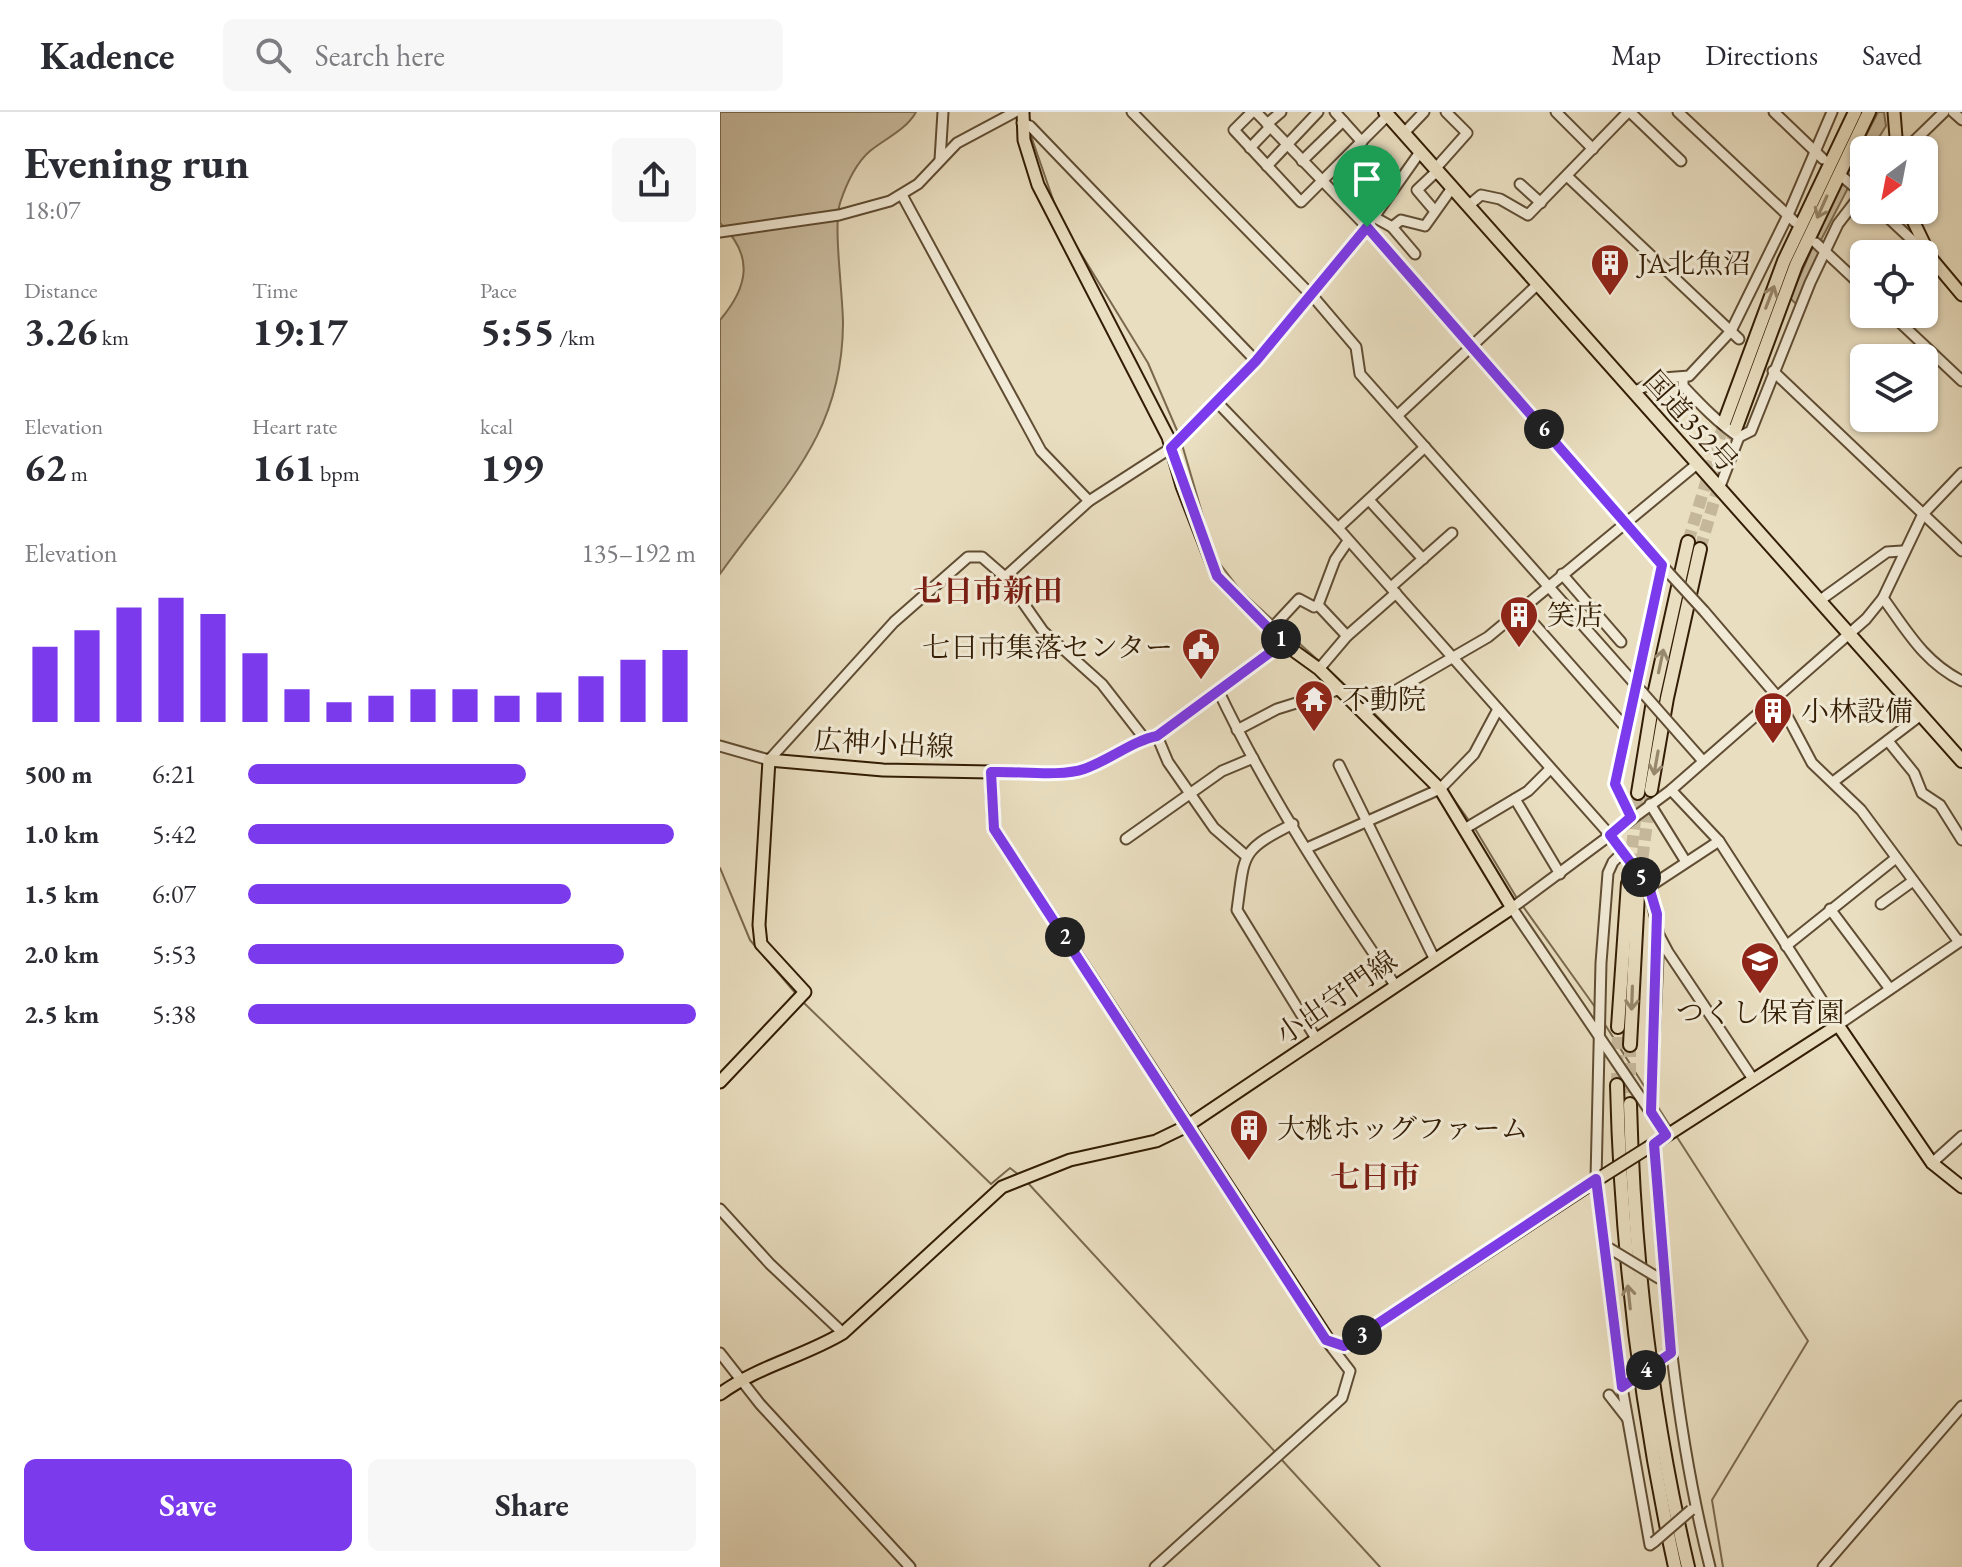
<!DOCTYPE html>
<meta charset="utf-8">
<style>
body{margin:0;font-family:"EB Garamond","Noto Serif JP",serif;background:#f7f7f7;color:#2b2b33;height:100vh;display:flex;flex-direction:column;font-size:30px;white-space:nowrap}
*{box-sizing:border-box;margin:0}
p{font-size:26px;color:#7c7c81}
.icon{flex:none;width:44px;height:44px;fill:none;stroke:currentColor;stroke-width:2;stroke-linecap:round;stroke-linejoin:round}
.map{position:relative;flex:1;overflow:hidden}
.panel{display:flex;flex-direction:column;background:#fff;width:720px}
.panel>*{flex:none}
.needle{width:52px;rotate:212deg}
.buttons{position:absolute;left:1130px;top:24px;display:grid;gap:16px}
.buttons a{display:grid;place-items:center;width:88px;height:88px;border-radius:12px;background:#fff;box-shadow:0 2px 6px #0004;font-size:40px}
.pin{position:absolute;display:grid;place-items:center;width:68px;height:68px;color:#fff;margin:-82px -34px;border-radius:50% 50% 50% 0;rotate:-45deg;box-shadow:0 0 8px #0007}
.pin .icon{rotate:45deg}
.km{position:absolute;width:40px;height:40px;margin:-20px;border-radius:50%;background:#222;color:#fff;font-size:22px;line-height:40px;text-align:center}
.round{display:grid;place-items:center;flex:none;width:84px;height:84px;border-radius:12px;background:#f7f7f7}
.head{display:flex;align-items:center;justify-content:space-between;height:136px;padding:0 24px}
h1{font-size:44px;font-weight:700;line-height:60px}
.metrics{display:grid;grid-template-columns:repeat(3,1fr);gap:12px;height:136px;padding:8px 24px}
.metrics div{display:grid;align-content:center}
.metrics b{font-size:40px;font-weight:700}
.metrics small{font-size:22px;font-weight:400}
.metrics p{font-size:22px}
.chart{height:224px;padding:16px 24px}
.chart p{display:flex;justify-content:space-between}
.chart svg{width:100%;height:144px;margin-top:8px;stroke:#7c3aed;stroke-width:6}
.action{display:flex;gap:16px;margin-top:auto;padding:16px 24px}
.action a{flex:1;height:92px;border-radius:12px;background:#7c3aed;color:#fff;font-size:32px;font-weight:700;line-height:92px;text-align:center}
.action a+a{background:#f7f7f7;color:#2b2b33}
ul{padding:0 24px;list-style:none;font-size:26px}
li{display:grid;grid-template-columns:128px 96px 1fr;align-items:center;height:60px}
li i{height:20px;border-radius:10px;background:#7c3aed}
header{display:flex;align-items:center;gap:48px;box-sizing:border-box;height:112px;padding:0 40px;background:#fff;border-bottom:2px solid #e1e1e2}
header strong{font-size:38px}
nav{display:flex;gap:44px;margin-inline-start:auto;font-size:28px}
.search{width:560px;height:72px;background:#f7f7f7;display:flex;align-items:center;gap:20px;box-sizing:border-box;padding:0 28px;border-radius:12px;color:#7c7c81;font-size:30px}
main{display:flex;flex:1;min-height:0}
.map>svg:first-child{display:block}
.green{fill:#cabda0;stroke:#7e6d52;stroke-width:2}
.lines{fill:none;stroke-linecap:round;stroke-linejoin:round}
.stream{stroke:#7b694e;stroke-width:2}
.highway-tunnel{stroke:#c5b79a;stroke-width:12;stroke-dasharray:12 6;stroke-linecap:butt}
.minor-casing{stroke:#604d33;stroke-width:13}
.major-casing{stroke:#331d04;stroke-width:15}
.highway-casing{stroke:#331d04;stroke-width:16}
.minor{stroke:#f1ead6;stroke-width:9}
.major{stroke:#e9dec0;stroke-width:11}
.highway{stroke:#e9dec0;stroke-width:12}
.minor-bridge-casing{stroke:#604d33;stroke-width:13;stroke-linecap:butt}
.major-bridge-casing{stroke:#331d04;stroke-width:15;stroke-linecap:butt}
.minor-bridge{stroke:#f1ead6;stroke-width:9}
.major-bridge{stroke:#e9dec0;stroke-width:11}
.oneway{stroke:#97876b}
.route-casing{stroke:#fff;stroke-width:16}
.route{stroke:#7c3aed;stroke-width:10}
.labels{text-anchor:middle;stroke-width:6;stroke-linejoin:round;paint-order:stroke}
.poi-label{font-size:28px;fill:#331d04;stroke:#f1ead6;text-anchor:start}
.street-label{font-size:28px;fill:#331d04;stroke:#f1ead6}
.neighbourhood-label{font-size:30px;font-weight:bold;fill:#7a1f14;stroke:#f1ead6}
</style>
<header>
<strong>Kadence</strong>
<div class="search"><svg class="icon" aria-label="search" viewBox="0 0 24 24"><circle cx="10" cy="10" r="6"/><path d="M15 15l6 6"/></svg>Search here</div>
<nav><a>Map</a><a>Directions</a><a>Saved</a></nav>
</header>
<main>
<section class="panel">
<div class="head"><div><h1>Evening run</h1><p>18:07</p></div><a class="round"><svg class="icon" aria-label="share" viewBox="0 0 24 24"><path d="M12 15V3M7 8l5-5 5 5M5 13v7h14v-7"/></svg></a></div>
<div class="metrics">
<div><p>Distance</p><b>3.26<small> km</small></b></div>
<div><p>Time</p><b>19:17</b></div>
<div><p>Pace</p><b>5:55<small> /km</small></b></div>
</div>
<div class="metrics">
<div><p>Elevation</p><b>62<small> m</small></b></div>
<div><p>Heart rate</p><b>161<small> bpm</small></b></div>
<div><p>kcal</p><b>199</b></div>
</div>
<div class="chart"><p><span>Elevation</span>135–192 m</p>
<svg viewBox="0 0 160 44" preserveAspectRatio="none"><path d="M5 44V21M15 44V16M25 44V9M35 44V6M45 44V11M55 44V23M65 44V34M75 44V38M85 44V36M95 44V34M105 44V34M115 44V36M125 44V35M135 44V30M145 44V25M155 44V22"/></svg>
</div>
<ul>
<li><b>500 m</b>6:21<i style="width:62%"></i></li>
<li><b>1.0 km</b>5:42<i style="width:95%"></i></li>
<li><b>1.5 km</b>6:07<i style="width:72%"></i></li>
<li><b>2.0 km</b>5:53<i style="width:84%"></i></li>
<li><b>2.5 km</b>5:38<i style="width:100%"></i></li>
</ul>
<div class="action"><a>Save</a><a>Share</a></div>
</section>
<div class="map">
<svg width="1242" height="1455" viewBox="0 0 1242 1455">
<rect width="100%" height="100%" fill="#e9dec0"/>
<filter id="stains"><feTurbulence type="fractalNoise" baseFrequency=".0025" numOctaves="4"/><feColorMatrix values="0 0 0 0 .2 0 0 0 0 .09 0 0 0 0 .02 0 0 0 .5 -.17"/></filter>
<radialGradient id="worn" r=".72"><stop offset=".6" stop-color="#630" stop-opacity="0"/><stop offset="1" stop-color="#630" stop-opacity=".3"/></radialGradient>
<g class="green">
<path d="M0 0H196C186 18 166 26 150 39 136 51 126 73 120 91 113 115 123 182 123 212 122 326 60 377 0 462V208C29 174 34 143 0 111Z"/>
<path d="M1158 0H1164L1166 14 1151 38H1144V49L1133 68 1126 62Z"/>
<path d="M1122 70 1128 76 1100 130 1096 127Z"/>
<path d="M1094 132 1100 138 1076 192 1070 186Z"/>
</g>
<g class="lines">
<g class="stream">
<path d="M310 21 337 99"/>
<path d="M349 122 428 251 459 323"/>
<path d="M461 329 494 442"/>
<path d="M497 448 520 478 555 510"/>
<path d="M560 514 600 550"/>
<path d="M605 554 644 591"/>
<path d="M651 598 719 668"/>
<path d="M728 679 750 710"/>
<path d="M754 715 798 788"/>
<path d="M0 756 30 828 77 883"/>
<path d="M802 793 875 895"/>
<path d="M84 891 271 1072 290 1056 299 1063"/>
<path d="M884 911 928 980"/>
<path d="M936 992 952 1017"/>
<path d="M955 1022 1088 1229 992 1388 1003 1455"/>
<path d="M307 1070 557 1342"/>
<path d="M561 1347 660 1455"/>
</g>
<g class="highway-tunnel">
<path d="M968 430 1004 311"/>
<path d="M980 437 1015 318"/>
<path d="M908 771 918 681"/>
<path d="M918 782 931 678"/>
<path d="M910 933V992"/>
<path d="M897 973 898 915"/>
</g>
<defs>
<g id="minor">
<path d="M412 0 596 188 636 235 640 262 923 581"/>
<path d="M532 0 514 18 581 90 668 3"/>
<path d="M536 0 647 115 949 461"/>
<path d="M615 0 642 30"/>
<path d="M836 0 873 37"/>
<path d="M910 0 961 49"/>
<path d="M958 0 1075 110"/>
<path d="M1054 0 1103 47"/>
<path d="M1233 0 1242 8"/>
<path d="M302 11 310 14 536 249"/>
<path d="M547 12 561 0"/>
<path d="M684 21 704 0"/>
<path d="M530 36 550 15"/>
<path d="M1185 38 1224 0"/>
<path d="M220 48 223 0"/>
<path d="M582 49 623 9"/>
<path d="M547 54 598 0"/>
<path d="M715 57 747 21 726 0"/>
<path d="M847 64 1019 227"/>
<path d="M1124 66 1144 83"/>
<path d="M800 72 821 91"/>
<path d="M182 83 321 339 369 389"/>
<path d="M748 94 761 83 780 87 808 103 908 0"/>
<path d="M714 98 697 78 717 59"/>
<path d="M1160 98 1209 144"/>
<path d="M654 105 672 115 681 108 705 114 732 76"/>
<path d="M672 115 695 142"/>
<path d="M0 120 119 103 170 89 198 72 237 31 295 0"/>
<path d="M1096 131 1144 176"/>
<path d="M1171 202 1242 269"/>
<path d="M1053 259 1242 439"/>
<path d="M963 265V274C981 293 998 311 1019 325L1031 319 1090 171 1118 112 1144 78"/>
<path d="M913 280 943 266 969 264 1011 219 1068 103 1112 0"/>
<path d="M496 289 618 416 890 723 929 775 939 823 948 840 1033 967"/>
<path d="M678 303 817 173"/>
<path d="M999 377 1019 325"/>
<path d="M649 388 703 447"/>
<path d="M618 416 705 335"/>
<path d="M842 462 901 530"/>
<path d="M285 465 369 389 451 336 536 249 647 115 700 40"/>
<path d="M671 475 732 421"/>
<path d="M1163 486C1187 519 1204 550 1242 569"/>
<path d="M1099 489 1167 440 1182 439"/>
<path d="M801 497 906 616"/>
<path d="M984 499 1056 583 1092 651 1141 698 1239 830"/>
<path d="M552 516 579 487 594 495 598 493"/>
<path d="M627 524 598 493 615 448 628 429"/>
<path d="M599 557 627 524 676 481"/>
<path d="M498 578C547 681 611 779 675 873"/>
<path d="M642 598 768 525 977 352"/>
<path d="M517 618 557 597 618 578"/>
<path d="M960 623 983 649"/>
<path d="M437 624 448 650 494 716 525 743"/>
<path d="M1168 629 1194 661 1202 681 1220 693 1242 728"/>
<path d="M0 634 49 648 174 510 248 445H262L285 465 323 519 382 572 424 626"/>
<path d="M619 653 714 846"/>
<path d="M271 660C297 659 342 665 364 657 390 648 412 629 437 624L563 531"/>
<path d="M1113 670 1201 603"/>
<path d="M951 678 999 729 1118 913 1242 828"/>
<path d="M795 687 840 762"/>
<path d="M930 692 966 750"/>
<path d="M911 705 895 672 942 453"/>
<path d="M573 712C519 739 525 742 517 798L597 928"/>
<path d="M746 716 808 679 830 657"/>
<path d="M406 727 502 659 533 646"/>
<path d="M587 736 720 677 754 642 778 597"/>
<path d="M903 740 893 750 888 761 881 851 876 1067 902 1275 930 1433 934 1430"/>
<path d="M929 775 999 729"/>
<path d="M1161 792 1193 769"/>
<path d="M1110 797 1170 877"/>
<path d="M1066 834 1176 746"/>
<path d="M931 1000 939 823"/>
<path d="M946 1023 792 796 951 678 1146 507 1163 486 1203 402 1242 361"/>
<path d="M934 1032C943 1174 955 1317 990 1455"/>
<path d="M1212 1051 1242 1024"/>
<path d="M0 1097 50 1152 123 1221"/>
<path d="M0 1241 40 1292 190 1455"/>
<path d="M889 1283 907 1306"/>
<path d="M435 1455 622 1286 630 1259 606 1228"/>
<path d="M1103 1455 1242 1294"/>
</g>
<g id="major">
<path d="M1174 0 1177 38"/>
<path d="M1188 98 1211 146 1242 183"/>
<path d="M0 970 85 880 41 832 39 813 49 648 163 658 271 660 274 717 611 1232 624 1234 883 1064"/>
<path d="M929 1035 1118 913 1212 1051 1242 1075"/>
<path d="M0 1282C38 1254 83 1245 123 1221L282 1075 350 1048 436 1029 467 1014 792 796 720 677 599 557 563 531 497 464 462 374 448 325 318 73 304 28 303 0"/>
</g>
<g id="highway">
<path d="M665 0 1242 649"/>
<path d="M1004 311 1064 149 1135 0"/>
<path d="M1015 318 1076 153 1149 0"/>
<path d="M931 678 947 586 980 437"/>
<path d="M918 681 934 583 968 430"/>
<path d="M898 915 908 771"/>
<path d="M910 933 918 782"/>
<path d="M897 973C901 1137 920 1295 955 1455"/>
<path d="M910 992C914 1149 932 1302 968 1455"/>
</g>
</defs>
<use href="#minor" class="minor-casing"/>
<use href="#major" class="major-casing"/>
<use href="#highway" class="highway-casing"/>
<use href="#minor" class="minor"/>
<use href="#major" class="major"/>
<use href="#highway" class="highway"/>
<defs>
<g id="minor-bridge">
<path d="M949 461 984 499"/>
<path d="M923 581 960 623"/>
<path d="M889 1136 940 1167"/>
<path d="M905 1273 947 1242"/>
<path d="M934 1430 971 1398"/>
</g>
<path id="major-bridge" d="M883 1064 929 1035"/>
</defs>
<use href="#minor-bridge" class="minor-bridge-casing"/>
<use href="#major-bridge" class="major-bridge-casing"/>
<use href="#minor-bridge" class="minor-bridge"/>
<use href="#major-bridge" class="major-bridge"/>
</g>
<defs><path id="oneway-shaft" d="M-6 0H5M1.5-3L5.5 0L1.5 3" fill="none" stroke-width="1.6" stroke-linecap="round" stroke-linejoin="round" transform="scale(2)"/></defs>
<g class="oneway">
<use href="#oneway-shaft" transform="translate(1102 95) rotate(114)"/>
<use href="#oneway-shaft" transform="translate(1050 185) rotate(-69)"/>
<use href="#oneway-shaft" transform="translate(941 549) rotate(-78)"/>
<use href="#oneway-shaft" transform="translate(936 651) rotate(100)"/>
<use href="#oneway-shaft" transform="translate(912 886) rotate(92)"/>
<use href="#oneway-shaft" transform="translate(909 1185) rotate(-96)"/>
</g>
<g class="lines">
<defs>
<path id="route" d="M647 115 942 453 895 672 911 705 890 723 929 775 937 802 931 1000 946 1023 934 1032 951 1241 902 1275 876 1067 624 1234 606 1228 274 717 271 660C297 659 342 665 364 657 390 648 412 629 437 624L563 531 497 464 451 336 536 249Z"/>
</defs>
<use href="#route" class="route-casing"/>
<use href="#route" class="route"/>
</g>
<defs>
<symbol id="building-pin" viewBox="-11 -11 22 30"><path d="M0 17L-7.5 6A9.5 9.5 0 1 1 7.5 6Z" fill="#8f2418" stroke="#f1ead6"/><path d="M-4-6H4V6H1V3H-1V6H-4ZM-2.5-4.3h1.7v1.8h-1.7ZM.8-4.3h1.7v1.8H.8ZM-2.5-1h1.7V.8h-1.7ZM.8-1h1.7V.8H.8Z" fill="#fff"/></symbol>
<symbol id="civic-pin" viewBox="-11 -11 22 30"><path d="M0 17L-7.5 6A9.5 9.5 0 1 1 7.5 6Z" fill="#8f2418" stroke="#f1ead6"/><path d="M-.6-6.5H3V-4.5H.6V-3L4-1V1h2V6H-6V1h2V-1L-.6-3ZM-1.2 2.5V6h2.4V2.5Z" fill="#fff"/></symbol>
<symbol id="temple-pin" viewBox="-11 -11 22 30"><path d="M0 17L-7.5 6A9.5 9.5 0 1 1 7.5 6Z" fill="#8f2418" stroke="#f1ead6"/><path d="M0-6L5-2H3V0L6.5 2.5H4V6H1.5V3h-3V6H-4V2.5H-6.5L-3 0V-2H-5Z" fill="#fff"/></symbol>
<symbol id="school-pin" viewBox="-11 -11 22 30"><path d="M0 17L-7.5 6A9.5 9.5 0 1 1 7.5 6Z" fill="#8f2418" stroke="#f1ead6"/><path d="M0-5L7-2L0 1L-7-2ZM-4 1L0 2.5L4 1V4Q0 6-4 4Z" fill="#fff"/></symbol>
</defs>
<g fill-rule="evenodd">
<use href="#building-pin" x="868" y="129" width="44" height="60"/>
<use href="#building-pin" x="777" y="481" width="44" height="60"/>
<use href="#civic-pin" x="459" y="513" width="44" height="60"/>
<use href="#temple-pin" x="572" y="565" width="44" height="60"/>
<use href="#building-pin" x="1031" y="577" width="44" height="60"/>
<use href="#school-pin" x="1018" y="827" width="44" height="60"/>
<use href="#building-pin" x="507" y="994" width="44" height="60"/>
</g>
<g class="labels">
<g class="poi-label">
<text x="918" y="161">JA北魚沼</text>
<text x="827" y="513">笑店</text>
<text x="453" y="545" text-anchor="end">七日市集落センター</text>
<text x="622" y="597">不動院</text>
<text x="1081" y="609">小林設備</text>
<text x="1040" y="910" text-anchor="middle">つくし保育園</text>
<text x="557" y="1026">大桃ホッグファーム</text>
</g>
<g class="street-label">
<text transform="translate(971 309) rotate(48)" y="10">国道352号</text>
<text transform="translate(164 631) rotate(3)" y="10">広神小出線</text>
<text transform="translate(616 885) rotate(-35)" y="10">小出守門線</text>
</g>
<g class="neighbourhood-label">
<text x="268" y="489">七日市新田</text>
<text x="655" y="1075">七日市</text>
</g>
</g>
<rect width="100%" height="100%" filter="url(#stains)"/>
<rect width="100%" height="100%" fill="url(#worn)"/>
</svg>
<div class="buttons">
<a><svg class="needle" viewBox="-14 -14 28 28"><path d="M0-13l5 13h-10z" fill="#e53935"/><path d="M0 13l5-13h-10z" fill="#7c7c81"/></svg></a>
<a><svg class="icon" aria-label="locate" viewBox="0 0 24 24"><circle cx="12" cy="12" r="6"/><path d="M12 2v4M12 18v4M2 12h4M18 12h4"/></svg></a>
<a><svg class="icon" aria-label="layers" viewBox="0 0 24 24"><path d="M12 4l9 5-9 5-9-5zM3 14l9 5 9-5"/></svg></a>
</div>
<div class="pin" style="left:647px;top:115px;background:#1e9e55"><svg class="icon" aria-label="arrive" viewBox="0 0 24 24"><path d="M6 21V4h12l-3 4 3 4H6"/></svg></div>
<b class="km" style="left:561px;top:527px">1</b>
<b class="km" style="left:345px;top:825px">2</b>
<b class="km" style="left:642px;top:1223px">3</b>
<b class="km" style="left:926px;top:1258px">4</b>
<b class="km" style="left:921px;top:765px">5</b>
<b class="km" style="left:824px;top:317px">6</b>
</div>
</main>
